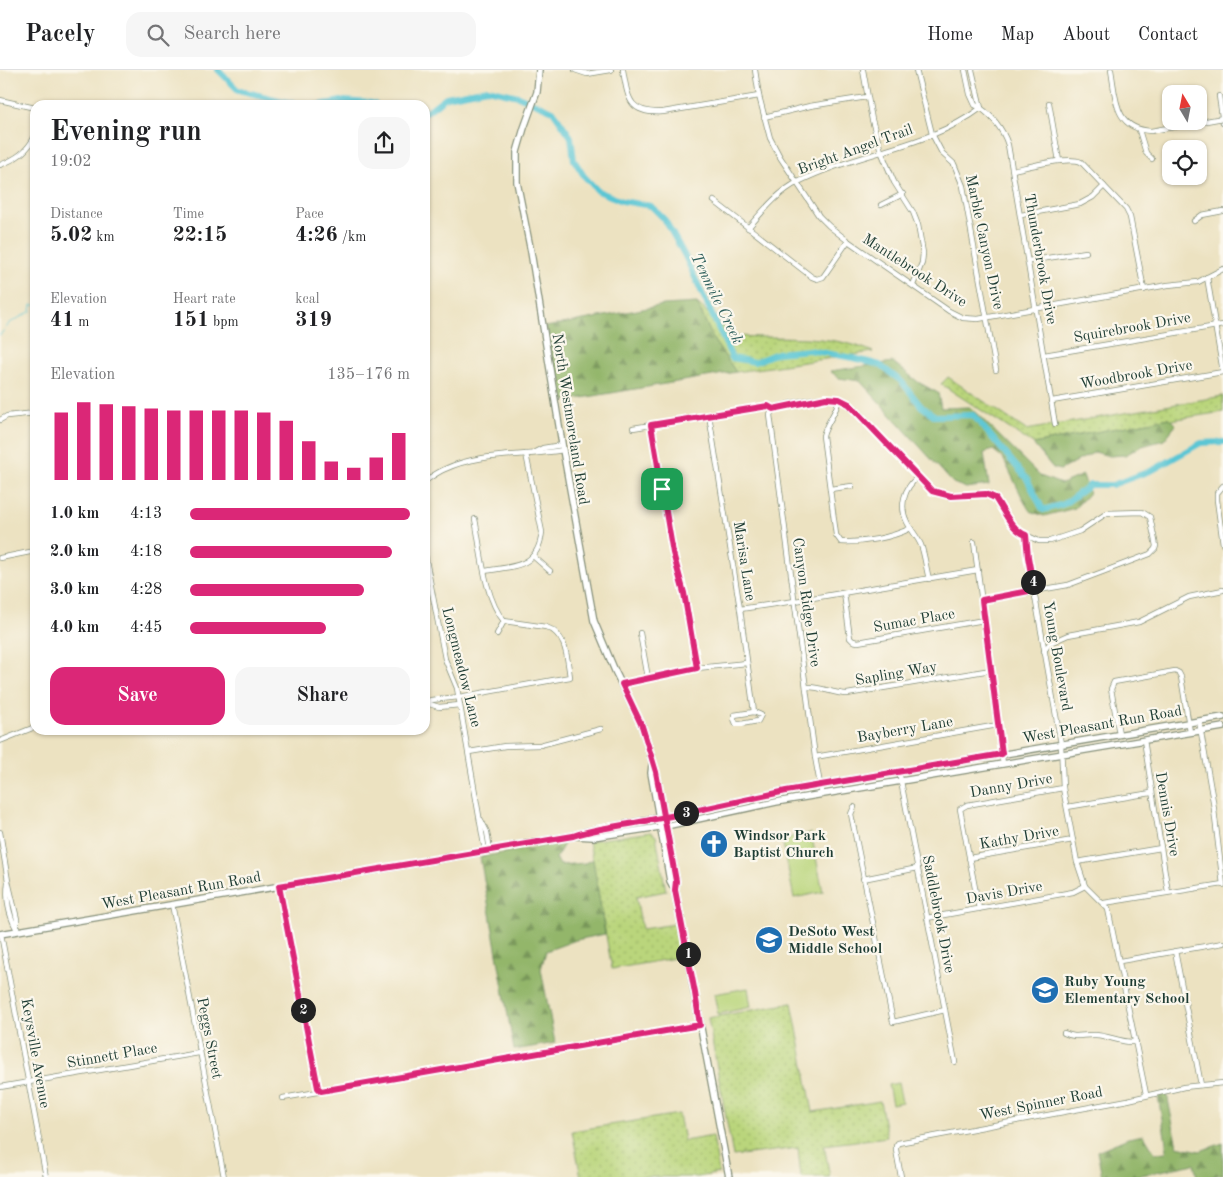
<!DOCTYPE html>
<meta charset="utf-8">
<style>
body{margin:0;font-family:"Old Standard TT",serif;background:#f6f6f6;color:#202124;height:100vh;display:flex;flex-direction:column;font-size:19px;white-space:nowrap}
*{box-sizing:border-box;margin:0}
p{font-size:16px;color:#757577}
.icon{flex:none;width:28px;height:28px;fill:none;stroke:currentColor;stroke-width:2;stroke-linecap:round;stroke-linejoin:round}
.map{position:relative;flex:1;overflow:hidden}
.side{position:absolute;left:30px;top:30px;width:400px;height:635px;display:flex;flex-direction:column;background:#fff;border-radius:15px;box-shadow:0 1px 4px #0004}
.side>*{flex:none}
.needle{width:32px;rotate:350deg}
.buttons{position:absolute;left:1162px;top:15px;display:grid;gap:10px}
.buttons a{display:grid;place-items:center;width:45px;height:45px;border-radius:10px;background:#fff;box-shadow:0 1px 4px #0004;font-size:25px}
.pin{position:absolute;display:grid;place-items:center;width:42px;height:42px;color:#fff;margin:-21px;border-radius:10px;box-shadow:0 2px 8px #0006}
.km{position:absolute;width:25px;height:25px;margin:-12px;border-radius:50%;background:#222;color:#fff;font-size:14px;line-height:25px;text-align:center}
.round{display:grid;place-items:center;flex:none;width:52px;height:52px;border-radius:15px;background:#f6f6f6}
.overview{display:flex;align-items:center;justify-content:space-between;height:85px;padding:0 20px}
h1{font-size:28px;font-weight:800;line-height:38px}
.metrics{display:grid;grid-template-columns:repeat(3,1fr);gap:8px;height:85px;padding:5px 20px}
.metrics div{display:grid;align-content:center}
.metrics b{font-size:21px;font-weight:800}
.metrics small{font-size:14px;font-weight:400}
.metrics p{font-size:14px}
.chart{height:140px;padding:10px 20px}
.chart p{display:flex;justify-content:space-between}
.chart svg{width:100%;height:90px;margin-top:5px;stroke:#db2777;stroke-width:6}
.cta{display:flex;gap:10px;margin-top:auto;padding:10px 20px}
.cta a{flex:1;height:58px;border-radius:15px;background:#db2777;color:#fff;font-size:20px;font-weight:800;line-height:58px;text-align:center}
.cta a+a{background:#f6f6f6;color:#202124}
ul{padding:0 20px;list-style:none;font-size:16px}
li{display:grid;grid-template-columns:80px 60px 1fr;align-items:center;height:38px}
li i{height:12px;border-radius:6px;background:#db2777}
header{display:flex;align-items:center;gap:30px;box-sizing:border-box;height:70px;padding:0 25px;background:#fff;border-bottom:1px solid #e0e0e0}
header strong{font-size:24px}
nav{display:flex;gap:28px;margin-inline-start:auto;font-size:18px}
.search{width:350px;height:45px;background:#f6f6f6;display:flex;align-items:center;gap:12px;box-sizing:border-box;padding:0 18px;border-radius:15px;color:#757577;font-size:19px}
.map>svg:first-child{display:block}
.grass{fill:url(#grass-dots);stroke:#6c8958}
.forest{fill:url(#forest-firs);stroke:#597a50}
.park{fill:#bad57b;stroke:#6c8958}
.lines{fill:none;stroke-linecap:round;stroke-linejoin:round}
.stream{stroke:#5bc6d4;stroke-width:1}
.river{stroke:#5bc6d4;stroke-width:6}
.minor-casing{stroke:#86907a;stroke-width:6}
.major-casing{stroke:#86907a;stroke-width:8}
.minor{stroke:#fff;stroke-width:4.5}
.major{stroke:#fff;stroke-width:5.5}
.route-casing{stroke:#fff;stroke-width:10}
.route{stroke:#db2777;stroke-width:6}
.labels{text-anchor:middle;stroke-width:4.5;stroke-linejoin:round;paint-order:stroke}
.street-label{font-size:15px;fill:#1f3d34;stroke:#fbf7ec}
.poi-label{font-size:15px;font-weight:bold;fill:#1f3d34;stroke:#fbf7ec;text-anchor:start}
.water-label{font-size:16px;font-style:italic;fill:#2e5f5c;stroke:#fbf7ec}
</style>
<header>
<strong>Pacely</strong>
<div class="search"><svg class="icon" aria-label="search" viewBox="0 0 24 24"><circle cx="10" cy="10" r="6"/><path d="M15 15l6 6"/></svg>Search here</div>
<nav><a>Home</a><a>Map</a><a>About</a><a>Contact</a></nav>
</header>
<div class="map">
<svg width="1223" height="1107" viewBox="0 0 1223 1107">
<defs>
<pattern id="grass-dots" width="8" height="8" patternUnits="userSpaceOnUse" patternTransform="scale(1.25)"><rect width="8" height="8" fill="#bad57b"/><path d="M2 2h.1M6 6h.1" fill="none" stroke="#9fb86b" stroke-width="1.8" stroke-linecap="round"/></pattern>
<pattern id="forest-firs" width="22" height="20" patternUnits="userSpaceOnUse" patternTransform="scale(1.25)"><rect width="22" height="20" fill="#93b66b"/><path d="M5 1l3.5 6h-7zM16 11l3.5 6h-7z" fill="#779559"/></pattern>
</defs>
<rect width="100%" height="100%" fill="#fbf7ec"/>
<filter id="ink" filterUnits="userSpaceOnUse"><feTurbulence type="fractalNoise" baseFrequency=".02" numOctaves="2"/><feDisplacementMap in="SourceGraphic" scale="10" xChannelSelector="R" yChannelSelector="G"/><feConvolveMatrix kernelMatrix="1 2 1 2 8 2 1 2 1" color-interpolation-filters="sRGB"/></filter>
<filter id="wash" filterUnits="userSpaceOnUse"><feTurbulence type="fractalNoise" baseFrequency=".0096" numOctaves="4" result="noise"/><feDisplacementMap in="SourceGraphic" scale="20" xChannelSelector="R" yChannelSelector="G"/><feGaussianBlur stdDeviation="1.12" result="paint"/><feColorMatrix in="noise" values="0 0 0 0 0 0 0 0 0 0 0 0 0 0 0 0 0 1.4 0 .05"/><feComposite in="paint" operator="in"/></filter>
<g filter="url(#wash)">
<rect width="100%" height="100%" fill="#ece2c1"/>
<g class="grass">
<path d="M697 233 727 260 738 266C783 269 831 263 873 282L736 302 714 271Z"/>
<path d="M948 307 1026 360 1223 326V342L1171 350 1169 348 1033 374 941 314Z"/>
<path d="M651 762 656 766 666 821 636 827 642 859 675 854 681 887 612 899 589 771Z"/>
<path d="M792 933 813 1042 880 1031 887 1067 824 1075 830 1107H801L798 1078 733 1086 708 948Z"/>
<path d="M679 1044 684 1071 713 1066 719 1103 698 1107H581L572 1061Z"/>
</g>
<g class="forest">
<path d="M697 233 714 271 736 302 558 332 546 257 664 235Z"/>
<path d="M893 292 918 312 938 323 941 338 970 337 1040 406 1061 414 1083 405 1089 423 1075 438 1044 446 1030 441 1025 433 1003 388 993 380 984 383 989 415 966 418 953 413 860 311 839 308 830 301Z"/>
<path d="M1169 348 1176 355 1164 370 1142 376 1125 385 1109 386 1095 382 1060 400 1053 398 1033 374Z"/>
<path d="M565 772 556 788 560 795 585 793 593 789 605 864 576 870 546 881 541 899 555 973 514 980 480 787Z"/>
<path d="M1167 1024 1177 1076 1200 1081 1223 1073V1104L1211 1107H1197L1194 1094 1132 1107H1102L1097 1081 1128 1068 1144 1065 1155 1083 1166 1082 1167 1078 1158 1026Z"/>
</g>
<g class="park">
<path d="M811 763 823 822 794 828 782 769Z"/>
<path d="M748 918 751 937 718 944 714 924Z"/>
<path d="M898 1013 902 1032 892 1034 888 1015Z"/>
</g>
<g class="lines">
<path class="stream" d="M0 265 10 253 31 241 32 235H35"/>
<g class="river">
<path d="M218 0 238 20 300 35"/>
<path d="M318 35 342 31 372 33 376 35"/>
<path d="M425 43 446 27 488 19 518 26 553 41 571 67 574 90 584 106 598 121 622 131 651 136 665 150 685 186 732 288 755 292 777 283 809 280 853 288 880 295 902 312 921 336 935 346 973 345 1027 409 1043 440 1064 434 1090 415H1112L1153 400 1201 373 1223 372"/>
</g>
</g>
</g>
<g filter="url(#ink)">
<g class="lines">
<defs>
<g id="minor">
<path d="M575 0 587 4 611 0"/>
<path d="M623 0C628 29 629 44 663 42L759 26"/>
<path d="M755 0 759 26 770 68 780 87 819 146 829 156 848 171 949 241 963 248 978 249 1168 215 1198 212 1223 199"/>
<path d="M863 0 872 50 881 81 894 112 913 142 918 155 923 183 922 193 913 215"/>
<path d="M916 0 932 64 942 83 954 94 963 116 996 300"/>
<path d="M965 0 970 24 975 35C990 42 1003 59 1008 75L1055 354"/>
<path d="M972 0 981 38"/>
<path d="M1111 0C1116 28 1114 59 1151 61L1223 48"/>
<path d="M1219 26 1223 53"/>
<path d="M0 30 35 38"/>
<path d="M1049 33 1059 91"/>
<path d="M764 47 810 36 867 27"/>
<path d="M1139 60 1146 83 1152 89"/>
<path d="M0 95C16 89 27 82 35 66"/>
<path d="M1013 100C1027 97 1068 86 1081 92L1126 139 1130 147 1144 220"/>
<path d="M714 131 812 207 817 209 823 207 848 171"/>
<path d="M881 135 903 124"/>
<path d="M1021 145 1080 134 1093 127 1104 116"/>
<path d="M1194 151 1202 145 1223 141"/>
<path d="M748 158C763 141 778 122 798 112 857 82 928 78 981 38"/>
<path d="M1028 191 1086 182"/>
<path d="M1207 207 1223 302"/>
<path d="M1044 285 1223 255"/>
<path d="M839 329C837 342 826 353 823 366L836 465 841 472C863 473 891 468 911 458"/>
<path d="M1052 331 1223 302"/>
<path d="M709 345 740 539 754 642"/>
<path d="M0 350 7 346 35 343"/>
<path d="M651 355 673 483 684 523 697 598"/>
<path d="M633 358 768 336 773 339"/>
<path d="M535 382 543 378 562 375"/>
<path d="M918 407C904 418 899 436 907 452 911 460 917 466 921 475 925 486 926 498 929 509"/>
<path d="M425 411C431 407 438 402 445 399 481 382 524 387 563 380"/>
<path d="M1223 416 1217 423V430L1223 474"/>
<path d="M830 419 852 416"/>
<path d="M1026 465 1028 487 1061 674 1063 718 1077 792 1085 816 1108 839 1146 1024"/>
<path d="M974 472 1003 694"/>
<path d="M425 485 445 589 457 618 485 781"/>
<path d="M533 486 550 501"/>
<path d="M0 488 35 481"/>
<path d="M485 501C514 496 538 498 542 462L526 384"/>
<path d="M844 523 850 568 853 571 858 572 984 550"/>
<path d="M740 539 795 531 978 500"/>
<path d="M640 563 648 608"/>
<path d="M497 564 504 551"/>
<path d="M1044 581 1050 573 1068 565 1139 552 1189 527 1223 520"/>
<path d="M622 614 697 598 747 593"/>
<path d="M806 617C821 616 832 624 847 624L991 600"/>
<path d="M460 635 439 637 426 633 431 630 459 627 570 607C567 588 567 564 546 557L504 551C484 528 481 479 475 449"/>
<path d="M754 642 761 645 758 651 741 654H736L734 649V645Z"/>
<path d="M1199 651 1213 731 1223 815"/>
<path d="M1119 664 1111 619 1114 612 1175 601 1179 603 1181 607 1190 662"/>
<path d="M1144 670 1168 822"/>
<path d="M0 671 35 657"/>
<path d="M469 682 505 676 540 675 601 659"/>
<path d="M815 687 998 655"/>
<path d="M899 701 955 992"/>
<path d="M822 725 815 687 770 345 773 339C788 333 823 325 838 329 842 330 846 332 849 334L932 421 951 427 986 424 995 428 1010 452 1019 462 1039 471H1050L1080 461 1107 443 1142 442 1150 447 1156 476 1155 479 1150 484 1068 515 982 530"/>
<path d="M854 737 851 744 893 952 945 940"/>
<path d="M1067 737 1151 723"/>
<path d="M481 750 487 762 490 780"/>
<path d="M0 762 8 811 17 849V861"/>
<path d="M969 788 1073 770"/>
<path d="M1077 792 1161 778"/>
<path d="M863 809 918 798"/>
<path d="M8 812C6 828 9 845 16 858"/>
<path d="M279 816 318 1018 321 1021"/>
<path d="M1104 833 1223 814"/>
<path d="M172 834 224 1107"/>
<path d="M979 839 960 739 967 735 1063 718"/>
<path d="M927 848 1073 822 1085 816"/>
<path d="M1 864 46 1107"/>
<path d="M1175 881 1201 1015"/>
<path d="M1120 891 1223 873"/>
<path d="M1064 963C1077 969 1082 964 1096 965 1110 966 1121 973 1136 972"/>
<path d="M0 1017 199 983"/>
<path d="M283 1028 700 955"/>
<path d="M901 1107 896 1080V1076L898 1073 1128 1030 1184 1017 1223 1013"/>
</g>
<g id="major">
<path d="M539 0 537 22 524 58 517 82V112L531 182 563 380 594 551 615 601 642 656 656 703 676 811 675 820 729 1107"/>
<path d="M652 695 651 703 670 811 675 820"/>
<path d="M576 766 593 767 666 756 776 732 1223 657"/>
<path d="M0 864 573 766 585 762 680 744 786 721 1223 647"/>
</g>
</defs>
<use href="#minor" class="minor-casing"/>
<use href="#major" class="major-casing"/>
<use href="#minor" class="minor"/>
<use href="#major" class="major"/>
</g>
</g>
<g class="lines" filter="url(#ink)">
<defs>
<path id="route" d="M662 419 673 483 684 523 697 598 622 614 642 656 656 702 676 811 675 820 695 923 700 955 321 1021 318 1018 279 816 573 766C589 760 606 758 623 755 642 752 661 748 680 744L786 721 1002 684 982 530 1034 520 1028 487 1026 465C1011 459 1004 441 995 428L986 424 951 426 932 421 849 334 839 329 826 328 773 339 768 336 651 355 662 419"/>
</defs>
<use href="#route" class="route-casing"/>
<use href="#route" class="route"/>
</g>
<defs>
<symbol id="church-disc" viewBox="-11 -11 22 22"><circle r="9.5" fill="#1f6fb2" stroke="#fbf7ec"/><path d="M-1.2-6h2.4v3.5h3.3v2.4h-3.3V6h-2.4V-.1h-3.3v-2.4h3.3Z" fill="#fff"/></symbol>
<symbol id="school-disc" viewBox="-11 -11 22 22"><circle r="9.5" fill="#1f6fb2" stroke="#fbf7ec"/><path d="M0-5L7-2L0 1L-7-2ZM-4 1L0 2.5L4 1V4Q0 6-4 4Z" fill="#fff"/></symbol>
</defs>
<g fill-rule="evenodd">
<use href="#church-disc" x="698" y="758" width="32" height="32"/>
<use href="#school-disc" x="753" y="854" width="32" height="32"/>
<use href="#school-disc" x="1029" y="904" width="32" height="32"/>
</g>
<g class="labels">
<g class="street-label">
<text transform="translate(855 79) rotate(-20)" y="5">Bright Angel Trail</text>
<text transform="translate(985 172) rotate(78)" y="5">Marble Canyon Drive</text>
<text transform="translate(1041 189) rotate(80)" y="5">Thunderbrook Drive</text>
<text transform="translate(915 200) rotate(33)" y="5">Mantlebrook Drive</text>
<text transform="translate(1132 257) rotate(-10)" y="5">Squirebrook Drive</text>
<text transform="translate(1136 304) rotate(-10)" y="5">Woodbrook Drive</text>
<text transform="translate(571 349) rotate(81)" y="5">North Westmoreland Road</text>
<text transform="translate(745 491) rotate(81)" y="5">Marisa Lane</text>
<text transform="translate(807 532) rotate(82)" y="5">Canyon Ridge Drive</text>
<text transform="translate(914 550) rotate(-10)" y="5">Sumac Place</text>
<text transform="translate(1058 586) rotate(80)" y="5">Young Boulevard</text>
<text transform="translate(462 597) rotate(76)" y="5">Longmeadow Lane</text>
<text transform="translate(896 603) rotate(-10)" y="5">Sapling Way</text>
<text transform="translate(1102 654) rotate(-10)" y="5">West Pleasant Run Road</text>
<text transform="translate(905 659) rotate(-10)" y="5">Bayberry Lane</text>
<text transform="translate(1011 715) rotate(-10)" y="5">Danny Drive</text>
<text transform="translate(1168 744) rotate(80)" y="5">Dennis Drive</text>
<text transform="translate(1019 767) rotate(-10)" y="5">Kathy Drive</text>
<text transform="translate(181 820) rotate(-10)" y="5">West Pleasant Run Road</text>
<text transform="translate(1004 822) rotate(-10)" y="5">Davis Drive</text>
<text transform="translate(939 844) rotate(79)" y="5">Saddlebrook Drive</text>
<text transform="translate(210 968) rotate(79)" y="5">Peggs Street</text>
<text transform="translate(36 983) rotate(80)" y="5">Keysville Avenue</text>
<text transform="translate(112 985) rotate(-10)" y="5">Stinnett Place</text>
<text transform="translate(1041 1033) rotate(-11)" y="5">West Spinner Road</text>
</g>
<g class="poi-label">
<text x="733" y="770">Windsor Park<tspan x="733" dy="17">Baptist Church</tspan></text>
<text x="788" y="866">DeSoto West<tspan x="788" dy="17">Middle School</tspan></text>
<text x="1064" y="916">Ruby Young<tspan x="1064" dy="17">Elementary School</tspan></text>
</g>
<g class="water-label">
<text transform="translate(718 228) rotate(64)" y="6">Tenmile Creek</text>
</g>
</g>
</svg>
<div class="buttons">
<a><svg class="needle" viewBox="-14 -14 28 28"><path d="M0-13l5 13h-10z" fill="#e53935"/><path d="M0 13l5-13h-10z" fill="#757577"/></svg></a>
<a><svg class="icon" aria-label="locate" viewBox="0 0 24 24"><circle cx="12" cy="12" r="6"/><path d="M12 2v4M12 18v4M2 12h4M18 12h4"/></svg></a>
</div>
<div class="pin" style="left:662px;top:419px;background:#1e9e55"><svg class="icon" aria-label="arrive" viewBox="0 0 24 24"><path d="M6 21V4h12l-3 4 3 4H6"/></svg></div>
<b class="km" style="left:688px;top:884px">1</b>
<b class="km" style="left:303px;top:940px">2</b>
<b class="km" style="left:686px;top:743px">3</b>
<b class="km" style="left:1033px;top:512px">4</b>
<section class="side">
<div class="overview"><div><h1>Evening run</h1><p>19:02</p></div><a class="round"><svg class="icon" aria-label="share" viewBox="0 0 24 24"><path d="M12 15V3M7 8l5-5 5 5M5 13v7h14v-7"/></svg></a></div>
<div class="metrics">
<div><p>Distance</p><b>5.02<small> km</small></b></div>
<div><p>Time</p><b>22:15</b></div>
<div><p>Pace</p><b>4:26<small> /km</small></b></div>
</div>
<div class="metrics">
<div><p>Elevation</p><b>41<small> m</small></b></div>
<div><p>Heart rate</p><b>151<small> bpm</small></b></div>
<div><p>kcal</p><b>319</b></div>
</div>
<div class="chart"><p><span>Elevation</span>135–176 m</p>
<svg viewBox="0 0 160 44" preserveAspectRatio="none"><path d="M5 44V11M15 44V6M25 44V7M35 44V8M45 44V9M55 44V10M65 44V10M75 44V10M85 44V10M95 44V11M105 44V15M115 44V25M125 44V35M135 44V38M145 44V33M155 44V21"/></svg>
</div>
<ul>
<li><b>1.0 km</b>4:13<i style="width:100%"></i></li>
<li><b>2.0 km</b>4:18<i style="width:92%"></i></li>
<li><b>3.0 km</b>4:28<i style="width:79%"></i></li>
<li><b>4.0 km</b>4:45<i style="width:62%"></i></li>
</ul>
<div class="cta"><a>Save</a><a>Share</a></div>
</section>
</div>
